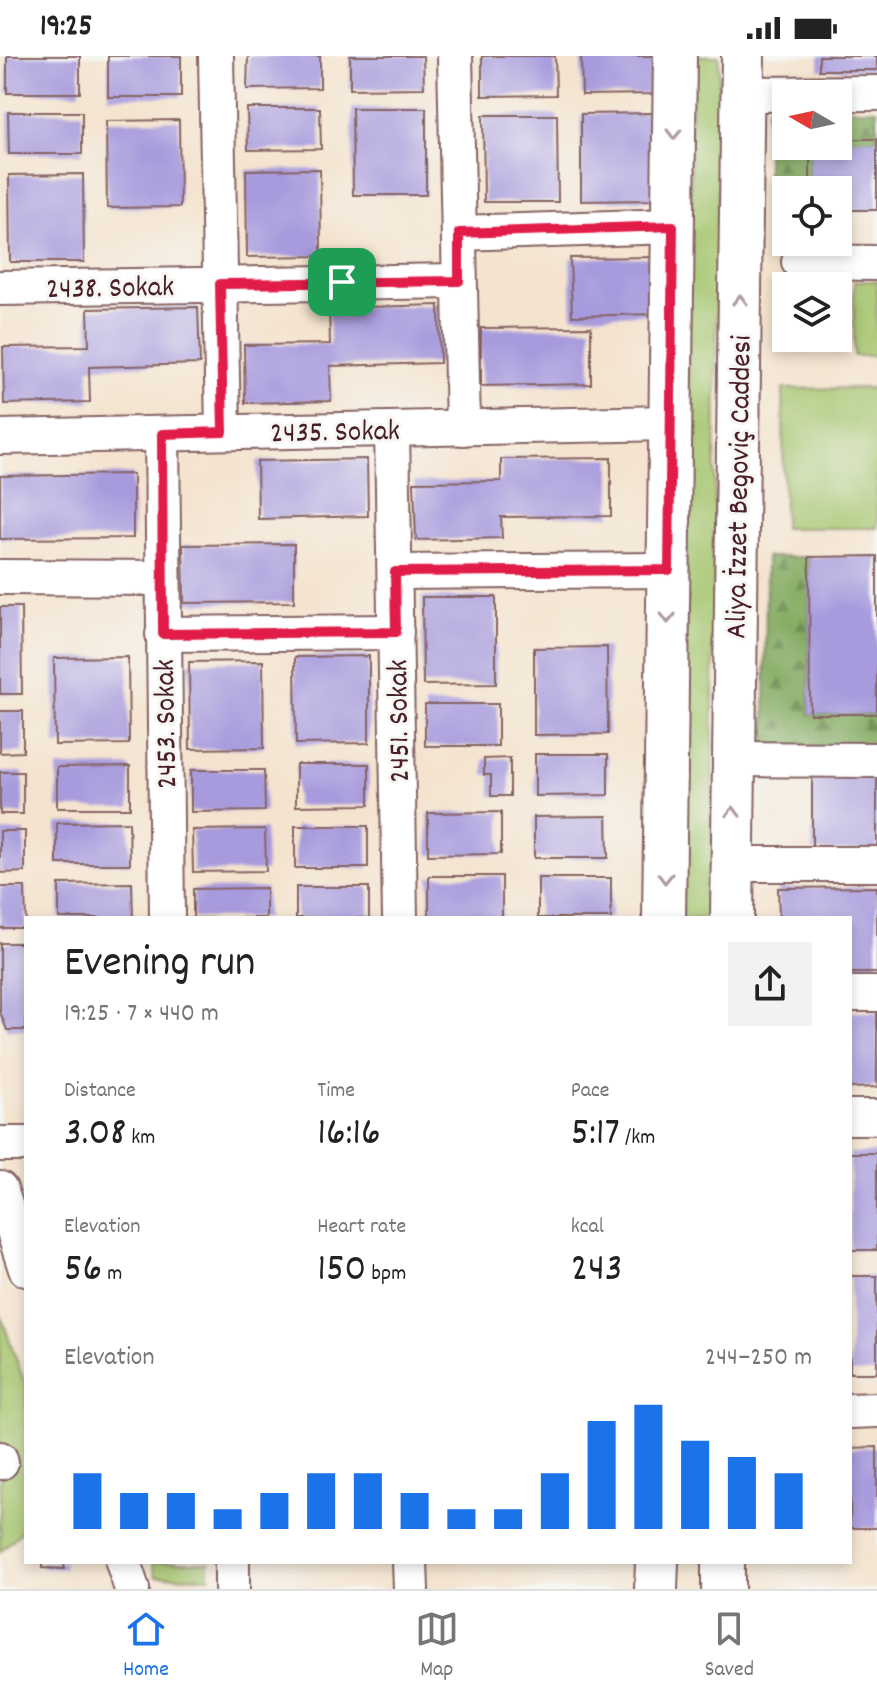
<!DOCTYPE html>
<meta charset="utf-8">
<style>
body{margin:0;font-family:Dekko,sans-serif;background:#f2f2f2;color:#222;height:100vh;display:flex;flex-direction:column;font-size:30px;white-space:nowrap}
*{box-sizing:border-box;margin:0}
p{font-size:26px;color:#767676}
.icon{flex:none;width:44px;height:44px;fill:none;stroke:currentColor;stroke-width:2;stroke-linecap:round;stroke-linejoin:round}
.map{position:relative;flex:1;overflow:hidden}
.drawer{position:absolute;left:24px;top:860px;width:828px;height:648px;display:flex;flex-direction:column;background:#fff;border-radius:0px;box-shadow:0 4px 12px #0003}
.drawer>*{flex:none}
.needle{width:52px;rotate:279deg}
.fabs{position:absolute;left:772px;top:24px;display:grid;gap:16px}
.fabs a{display:grid;place-items:center;width:80px;height:80px;border-radius:0px;background:#fff;box-shadow:0 4px 12px #0003;font-size:40px}
.pin{position:absolute;display:grid;place-items:center;width:68px;height:68px;color:#fff;margin:-34px;border-radius:16px;box-shadow:0 4px 12px #0006}
.round{display:grid;place-items:center;flex:none;width:84px;height:84px;border-radius:0px;background:#f2f2f2}
.overview{display:flex;align-items:center;justify-content:space-between;height:136px;padding:0 40px}
h1{font-size:44px;font-weight:600;line-height:60px}
.metrics{display:grid;grid-template-columns:repeat(3,1fr);gap:12px;height:136px;padding:8px 40px}
.metrics div{display:grid;align-content:center}
.metrics b{font-size:40px;font-weight:600}
.metrics small{font-size:22px;font-weight:400}
.metrics p{font-size:22px}
.chart{height:224px;padding:16px 40px}
.chart p{display:flex;justify-content:space-between}
.chart svg{width:100%;height:144px;margin-top:8px;stroke:#1a73e8;stroke-width:6}
.status{display:flex;justify-content:space-between;align-items:center;height:56px;padding:0 40px;background:#fff;direction:ltr}
.status svg{height:22px;fill:currentColor}
.menu{display:flex;justify-content:space-around;align-items:center;height:112px;border-top:2px solid #e0e0e0;background:#fff;font-size:22px;color:#767676}
.menu a{display:grid;justify-items:center;gap:4px}
.menu .on{color:#1a73e8}
.map>svg:first-child{display:block}
.green{fill:#a4c46c;stroke:#77724c;stroke-width:2}
.forest{fill:url(#forest-firs);stroke:#666446;stroke-width:2}
.building{fill:#a89bdd}
.lines{fill:none;stroke-linecap:round;stroke-linejoin:round}
.minor-casing{stroke:#866464;stroke-width:38}
.major-casing{stroke:#866464;stroke-width:46}
.minor{stroke:#fff;stroke-width:34}
.major{stroke:#fff;stroke-width:42}
.oneway{stroke:#ae9aa0}
.route-casing{stroke:#fff;stroke-width:16}
.route{stroke:#e11d48;stroke-width:10}
.labels{text-anchor:middle;stroke-width:6;stroke-linejoin:round;paint-order:stroke}
.street-label{font-size:30px;fill:#4a1f2b;stroke:#f6f6f2}
</style>
<div class="status"><b>19:25</b><svg viewBox="0 0 49 12"><path d="M0 12V9h3v3zM5 12V6h3v6zM10 12V3h3v9zM15 12V0h3v12zM26 1h20v11H26zM47 4h2v5h-2z"/></svg></div>
<div class="map">
<svg width="877" height="1533" viewBox="0 0 877 1533">
<defs>
<pattern id="forest-firs" width="22" height="20" patternUnits="userSpaceOnUse" patternTransform="scale(2)"><rect width="22" height="20" fill="#83aa60"/><path d="M5 1l3.5 6h-7zM16 11l3.5 6h-7z" fill="#6d8a4f"/></pattern>
</defs>
<rect width="100%" height="100%" fill="#f6f6f2"/>
<filter id="ink" filterUnits="userSpaceOnUse"><feTurbulence type="fractalNoise" baseFrequency=".0125" numOctaves="2"/><feDisplacementMap in="SourceGraphic" scale="16" xChannelSelector="R" yChannelSelector="G"/><feConvolveMatrix kernelMatrix="1 2 1 2 8 2 1 2 1" color-interpolation-filters="sRGB"/></filter>
<filter id="wash" filterUnits="userSpaceOnUse"><feTurbulence type="fractalNoise" baseFrequency=".006" numOctaves="4" result="noise"/><feDisplacementMap in="SourceGraphic" scale="32" xChannelSelector="R" yChannelSelector="G"/><feGaussianBlur stdDeviation="1.8" result="paint"/><feColorMatrix in="noise" values="0 0 0 0 0 0 0 0 0 0 0 0 0 0 0 0 0 1.4 0 .05"/><feComposite in="paint" operator="in"/></filter>
<g filter="url(#wash)">
<rect width="100%" height="100%" fill="#f4e3ce"/>
<g class="green">
<path d="M692 0H719L711 862H682Z"/>
<rect x="854" y="225" width="23" height="75"/>
<path d="M877 332V472H784L783 333Z"/>
<path d="M0 1257 26 1331V1471L0 1496Z"/>
<path d="M152 1506H209V1521L156 1520Z"/>
</g>
<g class="forest">
<path d="M767 53H786V90H810V134H786V146H767Z"/>
<rect x="838" y="53" width="39" height="30"/>
<path d="M766 501H809L810 658H877V692H765Z"/>
</g>
<g id="blocks">
<g class="building">
<rect x="7" y="0" width="73" height="37"/>
<rect x="108" y="0" width="73" height="41"/>
<path d="M248 0H320V32L247 33Z"/>
<path d="M350 0H423L424 32 350 33Z"/>
<path d="M482 0H555L556 39 482 40Z"/>
<path d="M581 0H654L655 38 582 39Z"/>
<rect x="819" y="0" width="58" height="14"/>
<path d="M247 52H320L321 93 248 94Z"/>
<path d="M352 52H426V139H353Z"/>
<path d="M8 56H82V98H9Z"/>
<path d="M654 57 655 144 581 145V58Z"/>
<path d="M483 59H557L558 146H484Z"/>
<path d="M179 64 180 151 107 152 106 65Z"/>
<path d="M838 83H877V154H838V134H810V90H838Z"/>
<path d="M320 113 321 200 247 201 246 114Z"/>
<path d="M83 118 84 206H10L9 119Z"/>
<path d="M657 201 658 258 572 260 570 202Z"/>
<path d="M439 249 440 307 330 310 331 345 245 347 244 289 330 288 329 252Z"/>
<path d="M198 251 200 308 89 311 90 346 4 348 3 291 89 290 88 253Z"/>
<path d="M591 271V328L481 330V272Z"/>
<path d="M611 402V460L501 461 502 482 416 484 414 426 501 425V403Z"/>
<path d="M367 403 368 460 258 463 257 405Z"/>
<path d="M133 418V482L0 483V420Z"/>
<path d="M294 488V546L184 547 183 489Z"/>
<path d="M877 500V658H810L809 501Z"/>
<path d="M422 541H496V628L423 629Z"/>
<path d="M0 551H21L22 638H0Z"/>
<path d="M607 591 608 678 534 679V592Z"/>
<path d="M369 600V687L296 688 295 601Z"/>
<path d="M128 601 129 688 55 689 54 602Z"/>
<path d="M263 605 264 692 190 693 189 606Z"/>
<rect x="425" y="648" width="73" height="42"/>
<path d="M0 655H23V696L0 697Z"/>
<path d="M535 698H608V739L535 740Z"/>
<path d="M510 702V740H491V719H484V703Z"/>
<path d="M296 708H369V749L296 750Z"/>
<path d="M130 710V752H57V711Z"/>
<path d="M191 714H264L265 755 191 756Z"/>
<rect x="0" y="716" width="23" height="42"/>
<path d="M812 719H877V794L812 795Z"/>
<path d="M501 756V798L428 799V757Z"/>
<path d="M607 760 608 802H534V761Z"/>
<path d="M129 766 130 808H57V767Z"/>
<rect x="295" y="770" width="73" height="42"/>
<path d="M265 773 266 815 193 816 192 774Z"/>
<path d="M0 775H25V816L0 817Z"/>
<path d="M429 820H502V861L429 862Z"/>
<rect x="538" y="822" width="73" height="40"/>
<path d="M132 827 133 862H59V828Z"/>
<path d="M0 831H25L26 872H0Z"/>
<rect x="296" y="831" width="73" height="31"/>
<path d="M877 831V917H850V862H779L778 832Z"/>
<path d="M266 832V862H193V833Z"/>
<path d="M0 887H26V974H7L0 956Z"/>
<path d="M850 956H877V1031L850 1032Z"/>
<rect x="850" y="1097" width="27" height="97"/>
<rect x="850" y="1220" width="27" height="97"/>
<path d="M877 1391V1472H850V1392Z"/>
<path d="M42 1506H65L64 1513 42 1512Z"/>
</g>
</g>
</g>
<g filter="url(#ink)">
<use href="#blocks" fill-opacity="0" stroke="#866464" stroke-width="2"/>
<g class="lines">
<defs>
<g id="minor">
<path d="M216 0 223 376"/>
<path d="M455 0 463 372"/>
<path d="M742 38 877 37"/>
<path d="M459 177 673 170"/>
<path d="M799 206 877 207"/>
<path d="M0 232 459 225"/>
<path d="M392 373 400 862"/>
<path d="M162 378 167 862"/>
<path d="M0 381 670 367"/>
<path d="M395 516 669 514"/>
<path d="M0 521 162 522"/>
<path d="M163 578 396 576"/>
<path d="M734 703 877 704"/>
<path d="M732 808H877"/>
<path d="M850 938H877"/>
<path d="M850 1061H877"/>
<path d="M0 1088H26"/>
<path d="M0 1133 26 1213"/>
<path d="M850 1355 877 1354"/>
<path d="M0 1403 1 1406"/>
<path d="M123 1506 132 1533"/>
<path d="M410 1506 411 1533"/>
<path d="M232 1533V1506"/>
</g>
<g id="major">
<path d="M664 862 675 0"/>
<path d="M732 862 743 0"/>
<path d="M656 1533 657 1506"/>
<path d="M723 1533V1506"/>
</g>
</defs>
<use href="#minor" class="minor-casing"/>
<use href="#major" class="major-casing"/>
<use href="#minor" class="minor"/>
<use href="#major" class="major"/>
</g>
<defs><path id="oneway-chevron" d="M-2-3.5L2.5 0L-2 3.5" fill="none" stroke-width="1.6" stroke-linecap="round" stroke-linejoin="round" transform="scale(2)"/></defs>
<g class="oneway">
<use href="#oneway-chevron" transform="translate(674 78) rotate(91)"/>
<use href="#oneway-chevron" transform="translate(740 244) rotate(-89)"/>
<use href="#oneway-chevron" transform="translate(668 562) rotate(91)"/>
<use href="#oneway-chevron" transform="translate(733 756) rotate(-89)"/>
<use href="#oneway-chevron" transform="translate(665 822) rotate(91)"/>
</g>
</g>
<g class="lines" filter="url(#ink)">
<defs>
<path id="route" d="M673 170 669 514 395 516 396 576 163 578 162 378 223 376 220 228 459 225V177Z"/>
</defs>
<use href="#route" class="route-casing"/>
<use href="#route" class="route"/>
</g>
<g class="labels">
<g class="street-label">
<text transform="translate(110 230) rotate(-1)" y="10">2438. Sokak</text>
<text transform="translate(335 374) rotate(-1)" y="10">2435. Sokak</text>
<text transform="translate(737 431) rotate(-89)" y="10">Aliya İzzet Begoviç Caddesi</text>
<text transform="translate(397 665) rotate(-91)" y="10">2451. Sokak</text>
<text transform="translate(164 668) rotate(-91)" y="10">2453. Sokak</text>
</g>
</g>
</svg>
<div class="fabs">
<a><svg class="needle" viewBox="-14 -14 28 28"><path d="M0-13l5 13h-10z" fill="#e53935"/><path d="M0 13l5-13h-10z" fill="#767676"/></svg></a>
<a><svg class="icon" aria-label="locate" viewBox="0 0 24 24"><circle cx="12" cy="12" r="6"/><path d="M12 2v4M12 18v4M2 12h4M18 12h4"/></svg></a>
<a><svg class="icon" aria-label="layers" viewBox="0 0 24 24"><path d="M12 4l9 5-9 5-9-5zM3 14l9 5 9-5"/></svg></a>
</div>
<div class="pin" style="left:342px;top:226px;background:#1e9e55"><svg class="icon" aria-label="arrive" viewBox="0 0 24 24"><path d="M6 21V4h12l-3 4 3 4H6"/></svg></div>
<section class="drawer">
<div class="overview"><div><h1>Evening run</h1><p>19:25 · 7 × 440 m</p></div><a class="round"><svg class="icon" aria-label="share" viewBox="0 0 24 24"><path d="M12 15V3M7 8l5-5 5 5M5 13v7h14v-7"/></svg></a></div>
<div class="metrics">
<div><p>Distance</p><b>3.08<small> km</small></b></div>
<div><p>Time</p><b>16:16</b></div>
<div><p>Pace</p><b>5:17<small> /km</small></b></div>
</div>
<div class="metrics">
<div><p>Elevation</p><b>56<small> m</small></b></div>
<div><p>Heart rate</p><b>150<small> bpm</small></b></div>
<div><p>kcal</p><b>243</b></div>
</div>
<div class="chart"><p><span>Elevation</span>244–250 m</p>
<svg viewBox="0 0 160 44" preserveAspectRatio="none"><path d="M5 44V27M15 44V33M25 44V33M35 44V38M45 44V33M55 44V27M65 44V27M75 44V33M85 44V38M95 44V38M105 44V27M115 44V11M125 44V6M135 44V17M145 44V22M155 44V27"/></svg>
</div>
</section>
</div>
<nav class="menu">
<a class="on"><svg class="icon" aria-label="home" viewBox="0 0 24 24"><path d="M3 11l9-7 9 7M6 9v11h12V9"/></svg>Home</a>
<a><svg class="icon" aria-label="map" viewBox="0 0 24 24"><path d="M3 6l6-2 6 2 6-2v14l-6 2-6-2-6 2zM9 4v14M15 6v14"/></svg>Map</a>
<a><svg class="icon" aria-label="saved" viewBox="0 0 24 24"><path d="M7 4h10v16l-5-4-5 4z"/></svg>Saved</a>
</nav>
